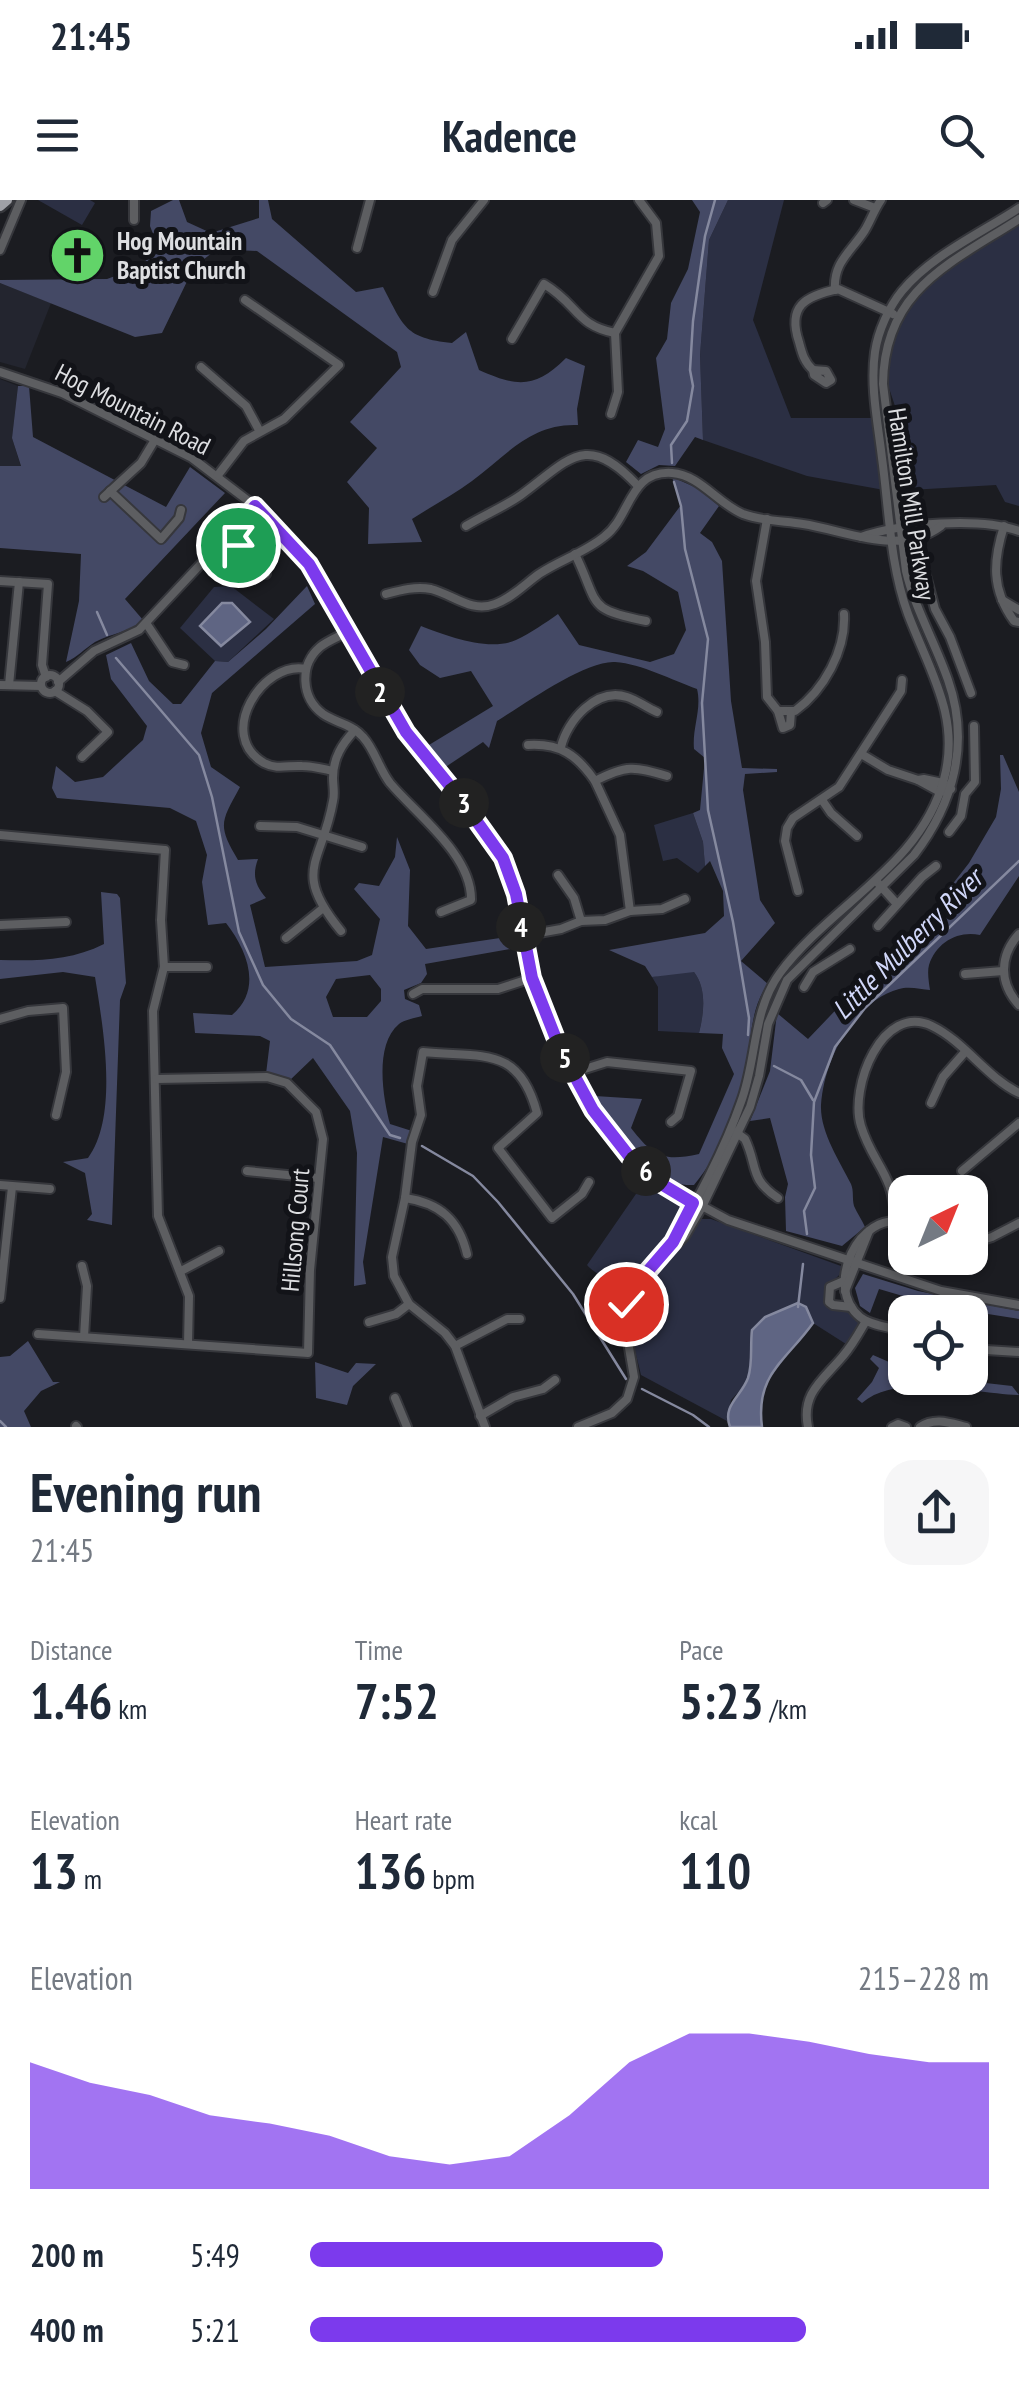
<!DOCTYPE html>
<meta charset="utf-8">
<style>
body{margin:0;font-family:"PT Sans Narrow",sans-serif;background:#f6f6f7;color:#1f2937;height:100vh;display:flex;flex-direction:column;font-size:38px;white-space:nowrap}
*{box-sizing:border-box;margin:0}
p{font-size:32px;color:#747a83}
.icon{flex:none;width:55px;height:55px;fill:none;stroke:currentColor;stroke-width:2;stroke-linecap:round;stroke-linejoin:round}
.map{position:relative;height:1227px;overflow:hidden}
.side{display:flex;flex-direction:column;background:#fff;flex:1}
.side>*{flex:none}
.needle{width:65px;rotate:43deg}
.controls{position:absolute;left:888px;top:975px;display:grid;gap:20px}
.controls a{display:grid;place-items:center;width:100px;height:100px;border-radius:20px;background:#fff;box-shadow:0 2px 8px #0004;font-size:50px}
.pin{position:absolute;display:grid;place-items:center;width:85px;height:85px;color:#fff;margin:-42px;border:5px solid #fff;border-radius:50%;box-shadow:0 2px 10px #0007}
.km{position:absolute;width:50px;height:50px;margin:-25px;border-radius:50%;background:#222;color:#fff;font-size:28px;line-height:50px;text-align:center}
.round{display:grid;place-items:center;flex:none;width:105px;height:105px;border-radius:30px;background:#f6f6f7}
.overview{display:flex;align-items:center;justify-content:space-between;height:170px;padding:0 30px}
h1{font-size:55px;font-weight:700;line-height:75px}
.metrics{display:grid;grid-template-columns:repeat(3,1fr);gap:15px;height:170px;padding:10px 30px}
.metrics div{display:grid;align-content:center}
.metrics b{font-size:50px;font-weight:700}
.metrics small{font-size:28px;font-weight:400}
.metrics p{font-size:28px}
.chart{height:280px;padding:20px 30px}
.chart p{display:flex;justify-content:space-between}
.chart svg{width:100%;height:180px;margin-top:10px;fill:#7c3aed;opacity:.7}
ul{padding:0 30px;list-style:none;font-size:32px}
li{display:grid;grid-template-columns:160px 120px 1fr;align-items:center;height:75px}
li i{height:25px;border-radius:12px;background:#7c3aed}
.status{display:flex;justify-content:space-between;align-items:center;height:70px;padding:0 50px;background:#fff;direction:ltr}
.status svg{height:28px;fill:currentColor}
header{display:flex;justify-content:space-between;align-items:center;height:130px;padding:0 30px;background:#fff;font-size:45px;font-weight:700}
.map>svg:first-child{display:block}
.built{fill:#23252f}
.green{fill:#2b2f43}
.forest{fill:#444965;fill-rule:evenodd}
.water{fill:#5f6583;stroke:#85899f;stroke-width:2.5}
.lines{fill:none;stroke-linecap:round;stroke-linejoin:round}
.stream{stroke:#85899f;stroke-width:2.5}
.minor-casing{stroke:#36373c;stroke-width:12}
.major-casing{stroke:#36373c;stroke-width:15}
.minor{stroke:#5d5e61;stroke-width:8}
.major{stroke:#9fa0a6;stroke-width:10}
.route-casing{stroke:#fff;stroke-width:20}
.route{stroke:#7c3aed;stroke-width:12}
.labels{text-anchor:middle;stroke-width:10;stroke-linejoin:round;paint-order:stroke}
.poi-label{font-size:25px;font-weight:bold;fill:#dddee1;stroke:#121318;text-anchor:start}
.street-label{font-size:25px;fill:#dddee1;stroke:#121318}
.water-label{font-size:28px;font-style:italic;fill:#d1d7f9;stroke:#121318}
</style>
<div class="status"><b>21:45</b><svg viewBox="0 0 49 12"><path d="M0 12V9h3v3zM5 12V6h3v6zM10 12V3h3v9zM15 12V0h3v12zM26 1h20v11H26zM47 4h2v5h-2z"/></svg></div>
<header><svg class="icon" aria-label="menu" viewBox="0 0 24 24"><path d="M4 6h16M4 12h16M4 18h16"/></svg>Kadence<svg class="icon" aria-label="search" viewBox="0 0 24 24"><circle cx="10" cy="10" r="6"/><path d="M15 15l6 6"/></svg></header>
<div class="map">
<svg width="1019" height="1227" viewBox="0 0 1019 1227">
<rect width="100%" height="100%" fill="#1b1c21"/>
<g class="built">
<path d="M0 83 51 103 25 169 0 162Z"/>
<path d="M0 179 18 186 12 238 21 267 0 266Z"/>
</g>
<g class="green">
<path d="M38 0H90L95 3 82 25Z"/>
<path d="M728 0H784L753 120 791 218H872L884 290 807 276 703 240 700 155 709 40Z"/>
<path d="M1019 17V306L1005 302 996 285 910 290 897 212 883 170 881 140 947 56Z"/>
<path d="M231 386 274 419 228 462 215 461 180 428 214 387Z"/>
<path d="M693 613 703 642 705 666 698 673 677 658 663 661 654 625Z"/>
<path d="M679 772H694C707 789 704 813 699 833L658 831V787L652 777Z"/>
<path d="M647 978 685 1007 686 1013 670 1045 635 1081 626 1097C604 1092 611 1086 598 1074 594 1071 590 1069 587 1065Z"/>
<path d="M701 1019H711L841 1066V1073L824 1091V1099L832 1108 847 1111 860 1123 846 1144 813 1123 806 1107 798 1103 765 1117 750 1144V1172L745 1185 731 1200 727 1221 641 1175C637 1155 628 1132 630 1112 633 1077 686 1052 701 1019Z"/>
</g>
<g class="forest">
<path d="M173 0H179L187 22 211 33 259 18V0H268L272 19 356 92 383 87C404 127 405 138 452 143L466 132 479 170C517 187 535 189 566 158L585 166 577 209 578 225C531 223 507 255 472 281 453 295 432 306 412 319L422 342 368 344 369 308 347 282 377 248 350 222 401 167 397 152 257 51 217 49 194 67 162 133 135 137 0 83V80L107 79 140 67 158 47 150 26 151 11Z"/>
<path d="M692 0H728L709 40 700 155 703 240 695 237 675 266 659 265 641 274 626 262 638 240 658 247 665 229 656 158 667 139 671 103 688 69 700 12Z"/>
<path d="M18 186H29L33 237 166 307 190 267 225 293 125 399 143 420C128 433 112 433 95 442 84 449 78 457 66 462L79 401 81 354 0 348V266H21L12 238Z"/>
<path d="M672 277 697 288 719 306 700 333 712 342 722 361 731 501 742 568 777 569V572L745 574 743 590 760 700 775 723 741 761 768 784C750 809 752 836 747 865 740 906 720 954 694 985 650 988 616 928 595 896L642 899 631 928C653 956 662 962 699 954L734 874 722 848 723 834 699 833C704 813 707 789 694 772L652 777 645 766 609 750 705 733 724 716 723 691 710 661 705 666 703 642 693 613 700 610 705 558 694 549C692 528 702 509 697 489 672 480 642 464 615 462 586 460 523 505 497 521L489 548 483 542 441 570 424 548 493 506 471 471 440 478 420 465 409 450 421 426C447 436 489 452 516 440 531 433 545 423 558 414L579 445 650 462 674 454 686 430 678 392 643 371 627 366 646 352 681 305Z"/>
<path d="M307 386 315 404 212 493 201 533 211 567 240 587C221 622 217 625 238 660L258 659C252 675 255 685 266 698L250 705 265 767 357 761 372 755 380 719 354 689 359 683 379 686 395 657 397 637 410 670 408 726 426 749 513 736 516 748 425 764 427 774 421 783 404 790 405 799 419 805 422 816C415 818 404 820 399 824 374 845 383 898 390 924L412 931 408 944 383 937 363 1062 366 1084 354 1086 357 953 350 911 313 858 289 881 266 874 270 841 260 836 195 833 193 813 232 815C263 789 247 750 226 723L208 725 202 682 207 655 196 621 170 608 57 598 52 588 56 566 75 582 103 577 143 540 147 526 111 479 106 455 131 443 149 481 173 504H181L215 461 228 462 266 429ZM370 775 381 789V801L367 817H333L326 797 336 779Z"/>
<path d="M1000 555H1003L1019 592V676L980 735C959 730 936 742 929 765 927 772 929 783 930 790 921 789 908 786 899 789 853 802 824 860 821 905 820 932 839 960 851 984 854 991 852 998 854 1006 857 1013 862 1020 865 1027L842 1046 786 1031 785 997 788 984 770 918 750 921 770 871 777 813 808 839 937 704 969 663 996 617 1001 589Z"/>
<path d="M101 692 117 694 120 698 126 783 120 800 112 1025 87 1020 92 1014 85 973 63 962 88 958C119 916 103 827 95 777L63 772 0 779V760C37 761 70 761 104 744Z"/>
<path d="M863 1074 918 1091 1019 1111V1119L937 1106 879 1089 870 1113 860 1106 855 1088Z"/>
<path d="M28 1141 53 1182H60L41 1191 24 1211 31 1227H0V1157L10 1156Z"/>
<path d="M873 1155 905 1169V1178H942L1012 1186 1019 1195C976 1194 897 1172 862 1203L857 1199 872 1182 879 1168 870 1159Z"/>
<path d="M315 1162 348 1173 356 1163 376 1164 353 1186 347 1205 316 1198Z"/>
</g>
<g class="water">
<path d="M222 403H232L250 422 221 446 200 426Z"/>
<path d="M798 1103 806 1107 813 1123C786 1161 755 1174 762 1227H730C722 1205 741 1197 748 1178 753 1163 750 1146 752 1130L765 1117Z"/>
</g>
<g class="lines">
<g class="stream">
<path d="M672 263 671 245 687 221 693 186 690 170 693 121 705 36 715 0"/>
<path d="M674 282 681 306 685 349 708 439 702 503 708 610 733 722 749 818 748 835"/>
<path d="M97 412 107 435"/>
<path d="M116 458 199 555 212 597 239 732 263 785 291 819 330 845 390 935 400 938"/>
<path d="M774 866 801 880 813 900"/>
<path d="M422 946 473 976 498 1002 573 1094 626 1179"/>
<path d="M807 1034 804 1011 815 988 811 955 814 902 835 847 865 808 1019 661"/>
<path d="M798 1107 803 1064"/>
<path d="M642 1189 693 1215 709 1227"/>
<path d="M0 1221 6 1227"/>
</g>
<defs>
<g id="minor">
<path d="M134 0V20"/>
<path d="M854 0 875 8"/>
<path d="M823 3 827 0"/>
<path d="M357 48 370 0"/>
<path d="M0 50 21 0"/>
<path d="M835 90C833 62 851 52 865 30 871 20 874 10 881 0"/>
<path d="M433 92 452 40 484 0"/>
<path d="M512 139 544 84C578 104 575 125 615 133"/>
<path d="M201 167 246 206 259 230"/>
<path d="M813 170C804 162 802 153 799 142 787 106 805 96 838 89L893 114"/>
<path d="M813 170 826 171 831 180 826 183 814 175Z"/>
<path d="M0 172 62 193 192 258 255 306 309 364 382 496 503 658 516 694 532 778 560 849 593 910 629 956 663 985 728 1020 941 1091 1019 1105"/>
<path d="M611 214 618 192 615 133 659 56 656 23 639 0"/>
<path d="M218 275 244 241 284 219 339 165 245 100"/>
<path d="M110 291 161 339 179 318 181 310"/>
<path d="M104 297 141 263 156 238"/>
<path d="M767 319 756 381 765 442 767 497 778 511H795C824 490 846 450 844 414"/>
<path d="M466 326C484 315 504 307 521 295 569 260 586 230 638 286"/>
<path d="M1004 326C993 361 991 389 1014 421L1019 422"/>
<path d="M228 337 253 368 266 374"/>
<path d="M861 337C901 323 980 317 1019 331"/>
<path d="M575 354C600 405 585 409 646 421"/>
<path d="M925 372 935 409 950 437 971 493"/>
<path d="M0 381 48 384 42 465 46 477"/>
<path d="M386 394C401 390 416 386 431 389 454 395 471 413 495 404 512 398 525 384 539 374 560 360 586 352 605 336 631 316 629 270 672 273 700 275 717 303 743 314 762 321 783 321 803 324 848 331 899 357 941 326"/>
<path d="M1002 400 1019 410"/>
<path d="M146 423 172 462 184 465"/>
<path d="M347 432C338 437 327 441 320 447 299 465 301 498 323 514 336 523 352 524 363 537 375 550 379 569 390 583 417 615 472 655 471 700L441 712"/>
<path d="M306 469C263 460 215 535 264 563 277 570 289 565 302 566 313 566 323 569 333 571"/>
<circle cx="50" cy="484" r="9"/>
<path d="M58 482 94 451 139 430 255 306"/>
<path d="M0 485 41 486"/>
<path d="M9 485 19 382"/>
<path d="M55 491 87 511 108 532 82 557"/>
<path d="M778 511 783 528 790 525 791 512"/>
<path d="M528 545C560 543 577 555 595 581"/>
<path d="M561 547C567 521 596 487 627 497 637 500 647 508 657 512"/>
<path d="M863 555 888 570 918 580"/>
<path d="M924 579 943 583 951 589 940 592 918 580Z"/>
<path d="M822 600 831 613 857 636"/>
<path d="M260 626 297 627 362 647"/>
<path d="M949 632 961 616 965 594 975 582 974 526"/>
<path d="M0 635 165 650 161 720 164 767 153 811 158 1016 189 1096 188 1144"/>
<path d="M558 675 574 698 581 721"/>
<path d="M878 683 896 703"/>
<path d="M798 691 785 641 787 628 793 618 839 587 901 491 902 480"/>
<path d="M630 711 620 635 595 581C626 565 634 566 667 576"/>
<path d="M0 725 66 722"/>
<path d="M878 726 922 677 936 666"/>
<path d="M341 731C291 670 322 664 333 601 335 593 333 586 333 578 333 558 342 544 355 530"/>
<path d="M1019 734C999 756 999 783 1019 805"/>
<path d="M522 736 561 729 581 721 605 720 630 711 662 709 685 699"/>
<path d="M286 738 322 709"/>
<path d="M164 767H207"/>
<path d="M965 774 1003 771"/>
<path d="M804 787 813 772 850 749"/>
<path d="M413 794 422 789H498L532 778"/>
<path d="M0 819 28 811 63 808 66 872 56 915"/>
<path d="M572 873 607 862 691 871 678 916 671 922"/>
<path d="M931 903 943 877 965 852"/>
<path d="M734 931 745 939C758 966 749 979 778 998"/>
<path d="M247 971 318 978"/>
<path d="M962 971 1019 923"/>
<path d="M0 985 50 989"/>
<path d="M405 998C440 1003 459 1020 467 1054"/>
<path d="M895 1020C894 973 873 965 861 926 849 888 882 802 932 826 965 842 986 877 1019 893"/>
<path d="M905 1023C859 1009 823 1087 860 1117 871 1126 891 1127 905 1132"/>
<path d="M970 1044 992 1037 1019 1023"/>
<path d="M672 1045C697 1000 724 951 741 902 757 860 752 811 780 773 830 705 921 666 944 579 961 517 929 470 908 414 890 365 889 309 882 258 878 224 870 186 875 152 878 131 889 107 902 91 932 55 981 33 1019 8"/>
<path d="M82 1066 87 1086 84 1137"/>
<path d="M181 1071 219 1051"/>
<path d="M844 1081 830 1087 829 1102 833 1105 851 1107"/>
<path d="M845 1091 869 1031"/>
<path d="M0 1098 12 987"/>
<path d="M369 1122 396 1114 409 1104"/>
<path d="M38 1134 308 1153 310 1070 323 939 316 912 287 883 267 877 156 879"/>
<path d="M455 1146 507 1119H520"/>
<path d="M970 1149 1019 1152"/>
<path d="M395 1198 407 1227"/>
<path d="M480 1216 513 1197 543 1189 555 1180"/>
<path d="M76 1226 77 1227"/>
<path d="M485 1227 455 1146 445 1133 409 1104 394 1076 392 1057 405 998 412 942 421 915 417 886 423 852C482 858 519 845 537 913L498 948 552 1018 582 994 589 982"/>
<path d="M578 1227 612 1213 627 1199 634 1177 625 1124 630 1093 685 1036 702 1007 750 907 759 876 768 824 787 780 914 655C954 603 970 543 948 480 935 442 915 409 906 371L883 184C884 90 949 64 1019 19"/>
<path d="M808 1227C801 1193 823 1180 843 1156 852 1146 859 1133 866 1121"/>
<path d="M892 1227 898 1224 906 1227"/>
<path d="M920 1227C935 1217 950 1223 966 1227"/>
</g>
<path id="major" d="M0 6 7 0"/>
</defs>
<use href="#minor" class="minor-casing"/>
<use href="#major" class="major-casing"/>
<use href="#minor" class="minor"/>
<use href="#major" class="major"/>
</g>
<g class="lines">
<defs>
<path id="route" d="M238 345 228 337 255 306 309 364 406 532 463 602 503 658 516 694 532 778 560 849 593 910 629 956 663 985 693 1003 673 1042 634 1087 626 1104"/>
</defs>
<use href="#route" class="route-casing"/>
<use href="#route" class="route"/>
</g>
<defs>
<symbol id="church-disc" viewBox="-11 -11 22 22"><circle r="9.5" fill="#62d469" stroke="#121318"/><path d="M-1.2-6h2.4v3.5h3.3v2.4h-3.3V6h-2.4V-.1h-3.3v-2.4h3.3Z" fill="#111"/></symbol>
</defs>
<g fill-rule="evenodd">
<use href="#church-disc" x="46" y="24" width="63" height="63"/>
</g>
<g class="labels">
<g class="poi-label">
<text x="117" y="50">Hog Mountain<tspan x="117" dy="29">Baptist Church</tspan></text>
</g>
<g class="street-label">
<text transform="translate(133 209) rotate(27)" y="9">Hog Mountain Road</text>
<text transform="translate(912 304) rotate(81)" y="9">Hamilton Mill Parkway</text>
<text transform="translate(295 1030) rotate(-85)" y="9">Hillsong Court</text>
</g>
<g class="water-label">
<text transform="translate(907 744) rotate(-45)" y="10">Little Mulberry River</text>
</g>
</g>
</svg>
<div class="controls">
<a><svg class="needle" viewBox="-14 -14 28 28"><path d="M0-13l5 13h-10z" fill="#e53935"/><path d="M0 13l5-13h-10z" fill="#747a83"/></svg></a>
<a><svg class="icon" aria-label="locate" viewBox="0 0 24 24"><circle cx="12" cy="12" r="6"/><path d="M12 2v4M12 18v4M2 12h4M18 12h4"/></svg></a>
</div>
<div class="pin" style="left:238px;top:345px;background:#1e9e55"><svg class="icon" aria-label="arrive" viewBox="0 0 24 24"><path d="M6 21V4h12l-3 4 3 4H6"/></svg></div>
<div class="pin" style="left:626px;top:1104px;background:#d93025"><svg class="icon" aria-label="check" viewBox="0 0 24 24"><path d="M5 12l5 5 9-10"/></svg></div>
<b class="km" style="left:380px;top:492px">2</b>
<b class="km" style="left:464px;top:603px">3</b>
<b class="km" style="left:521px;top:727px">4</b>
<b class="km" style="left:565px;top:858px">5</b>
<b class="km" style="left:646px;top:971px">6</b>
</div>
<section class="side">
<div class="overview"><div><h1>Evening run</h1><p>21:45</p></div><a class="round"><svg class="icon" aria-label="share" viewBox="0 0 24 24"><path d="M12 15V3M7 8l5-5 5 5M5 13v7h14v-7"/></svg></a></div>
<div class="metrics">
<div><p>Distance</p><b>1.46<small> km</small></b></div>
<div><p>Time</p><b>7:52</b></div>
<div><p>Pace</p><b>5:23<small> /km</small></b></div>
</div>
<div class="metrics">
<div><p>Elevation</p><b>13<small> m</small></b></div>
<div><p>Heart rate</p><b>136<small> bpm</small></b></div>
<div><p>kcal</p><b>110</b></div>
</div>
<div class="chart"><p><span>Elevation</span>215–228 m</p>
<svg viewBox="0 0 160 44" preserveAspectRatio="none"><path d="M0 44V13L10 18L20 21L30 26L40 28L50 31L60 36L70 38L80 36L90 26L100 13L110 6L120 6L130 8L140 11L150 13L160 13V44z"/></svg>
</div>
<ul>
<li><b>200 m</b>5:49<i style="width:52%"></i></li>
<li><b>400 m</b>5:21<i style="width:73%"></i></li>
</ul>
</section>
